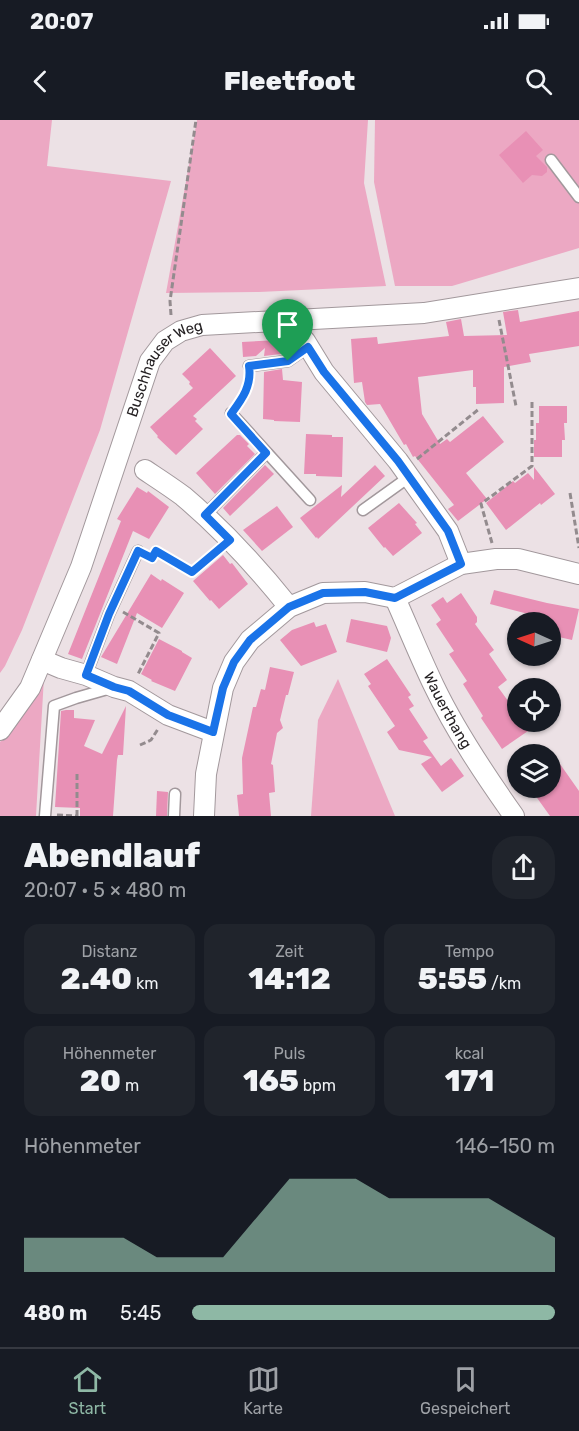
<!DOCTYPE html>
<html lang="de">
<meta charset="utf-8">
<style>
body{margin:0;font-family:Rubik,sans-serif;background:#20242c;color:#f1f3f6;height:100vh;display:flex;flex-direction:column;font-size:22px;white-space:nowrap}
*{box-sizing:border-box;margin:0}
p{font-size:20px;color:#9ea1a6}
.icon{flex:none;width:33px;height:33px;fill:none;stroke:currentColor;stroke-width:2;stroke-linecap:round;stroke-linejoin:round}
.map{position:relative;height:696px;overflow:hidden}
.side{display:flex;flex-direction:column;background:#171b24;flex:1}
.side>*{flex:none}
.needle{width:39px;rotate:273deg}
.controls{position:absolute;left:507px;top:492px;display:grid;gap:12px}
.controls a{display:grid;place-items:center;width:54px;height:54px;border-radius:50%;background:#171b24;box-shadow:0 2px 4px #0004;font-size:30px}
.pin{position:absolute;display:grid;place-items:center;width:51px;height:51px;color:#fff;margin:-62px -26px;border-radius:50% 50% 50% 0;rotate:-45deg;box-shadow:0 0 6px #0007}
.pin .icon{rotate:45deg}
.round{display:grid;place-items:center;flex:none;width:63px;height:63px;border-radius:24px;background:#20242c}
.summary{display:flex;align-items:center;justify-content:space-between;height:102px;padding:0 24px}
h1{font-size:33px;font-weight:800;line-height:45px}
.stats{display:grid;grid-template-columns:repeat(3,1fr);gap:9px;height:102px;padding:6px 24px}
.stats div{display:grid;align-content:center;border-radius:15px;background:#20242c;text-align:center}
.stats b{font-size:30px;font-weight:800}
.stats small{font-size:16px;font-weight:400}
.stats p{font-size:16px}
.chart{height:168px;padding:12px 24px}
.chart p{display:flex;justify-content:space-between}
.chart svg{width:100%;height:108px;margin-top:6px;fill:#8eb8a5;opacity:.7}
ul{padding:0 24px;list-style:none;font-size:20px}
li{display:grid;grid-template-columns:96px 72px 1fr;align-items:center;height:45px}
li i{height:15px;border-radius:8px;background:#8eb8a5}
.status{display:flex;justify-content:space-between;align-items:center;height:42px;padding:0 30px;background:#171b24;direction:ltr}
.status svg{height:16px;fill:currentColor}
header{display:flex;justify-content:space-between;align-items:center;height:78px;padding:0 24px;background:#171b24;font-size:27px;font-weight:800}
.dock{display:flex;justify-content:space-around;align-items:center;height:84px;border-top:2px solid #363941;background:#171b24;font-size:16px;color:#9ea1a6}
.dock a{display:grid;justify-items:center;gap:3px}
.dock .on{color:#8eb8a5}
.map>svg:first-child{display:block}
.green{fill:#eca8c3}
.building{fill:#e890b5}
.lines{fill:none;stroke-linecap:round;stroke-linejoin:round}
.service-casing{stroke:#a2989c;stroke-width:13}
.minor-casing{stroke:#a2989c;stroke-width:22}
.path{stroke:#938b8e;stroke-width:3;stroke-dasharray:6 3;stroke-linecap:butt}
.service{stroke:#fff;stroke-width:10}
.minor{stroke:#fff;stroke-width:20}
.route-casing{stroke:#fff;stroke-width:12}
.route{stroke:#1a73e8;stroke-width:8}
.labels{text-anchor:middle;stroke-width:5;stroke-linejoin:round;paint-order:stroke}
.street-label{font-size:15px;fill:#231f21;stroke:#fff}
</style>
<div class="status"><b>20:07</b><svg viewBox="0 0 49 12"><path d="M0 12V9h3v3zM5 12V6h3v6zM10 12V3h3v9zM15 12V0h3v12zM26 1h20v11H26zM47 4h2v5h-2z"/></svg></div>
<header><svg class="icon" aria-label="back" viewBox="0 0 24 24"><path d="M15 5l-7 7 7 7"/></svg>Fleetfoot<svg class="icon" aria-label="search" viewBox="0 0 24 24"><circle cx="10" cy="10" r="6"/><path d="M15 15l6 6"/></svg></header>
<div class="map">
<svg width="579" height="696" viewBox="0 0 579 696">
<rect width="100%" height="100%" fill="#ece1e5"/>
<g class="green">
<path d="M0 0H52L47 46 171 61 100 310 22 510 5 546 0 553Z"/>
<path d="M197 0H368L364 63 386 166 259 172 166 173Z"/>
<path d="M375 0H579V128L452 166H395L374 62Z"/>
<path d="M44 557 36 696H0V622L15 606Z"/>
<path d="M338 559 395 696H311L318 600Z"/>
</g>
<g class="building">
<path d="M526 11 543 30 536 36 547 47V52L542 56 532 55 523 63 499 35Z"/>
<path d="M518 190 520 202 579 191V226L529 234 531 242 504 247V283L476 284V267H473V250L418 257 422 294 440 324 447 319 450 322 483 296 504 322 466 353 487 379 458 401 448 389 454 385 415 336 413 337 406 324 404 325 380 284 367 285 365 282 362 262 354 263 351 219 377 217 378 224 449 216 446 202 461 199 464 216 507 215 503 192Z"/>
<path d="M280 220 281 234 264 236 265 228 256 236 243 237 242 222Z"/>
<path d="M210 228 236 256 193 296 197 299 195 301 203 309 176 335 157 317 158 316 150 307 193 268 189 264 190 262 182 254Z"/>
<path d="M282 249 283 260 302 262 300 302 274 301V300L263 299 264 252Z"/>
<path d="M539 286H567V303H564L565 320H562V337H534V320H536V303H539Z"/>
<path d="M306 314 332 315V317H343L342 357 316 356V354H304Z"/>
<path d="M237 315H240L249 324 247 326 255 334 215 374 196 353Z"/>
<path d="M265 345 274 354 230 396 223 388Z"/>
<path d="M375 345 385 356 318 419 317 417 316 418 300 398 342 365 341 377Z"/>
<path d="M534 347 555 374 541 385 540 383 506 410 486 383 513 361 515 363 528 353 534 360Z"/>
<path d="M137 367 147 373 148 371 169 387 149 419 133 411 82 539 68 534 121 401 117 399Z"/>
<path d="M399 383 417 403 415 404 422 413 393 436 385 427 384 428 368 408Z"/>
<path d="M277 386 293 407 262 431 243 410Z"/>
<path d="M223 435 230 444 232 443 248 464 219 489 211 480 210 481 193 461Z"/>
<path d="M151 454 161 461 162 459 184 473 162 508 137 493 117 544 101 537Z"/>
<path d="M494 470 547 483 579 489 572 520 550 515V502H543L544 498 490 484Z"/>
<path d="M461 473 477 497V502L475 504 494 530 489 534 507 560 498 567 518 595V602H522L528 611 502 629 481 598 483 596 463 564 467 561 449 534 454 531 436 504 441 500 431 485 443 477 447 483Z"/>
<path d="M351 499 387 506 391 518 387 532 346 522Z"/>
<path d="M314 502 316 507 326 504 337 532 301 546 280 520 292 510Z"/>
<path d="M159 519 182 531V532L192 538 175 571 151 561 152 560 141 554Z"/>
<path d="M387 539 411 575 408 577 414 586 409 589 428 618 423 621 441 646 451 638 464 656 442 672 421 644 432 637 399 630 387 612 395 606 368 566 371 564 364 554Z"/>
<path d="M270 547 294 552 288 575H286L280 600 283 608 277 613 271 644 273 645 275 672 269 673 271 696H239L237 675 243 674 242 638 253 587H256L261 569 265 570Z"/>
<path d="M126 586 123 635H118L117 640 113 696H80V688L55 687 61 591 66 590H74V598L95 600 84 626 102 634Z"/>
<path d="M560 644 579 671V696H550L530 668H550V651Z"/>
<path d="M157 671 168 672 167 696H156Z"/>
</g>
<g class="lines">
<defs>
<g id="service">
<path d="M551 40 579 77"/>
<path d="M249 246 288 241 308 227"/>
<path d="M231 293 310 380"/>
<path d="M363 390 409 357"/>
<path d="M205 395 266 333"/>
<path d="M86 555 109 494 138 431"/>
<path d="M45 696 54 586 76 578 111 568"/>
<path d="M174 696 175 674"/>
</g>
<g id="minor">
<path d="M305 221 324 252 398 341 448 411 461 444"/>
<path d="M145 350C157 358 171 367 183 376 222 409 257 447 289 487"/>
<path id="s1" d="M395 478C408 507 420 537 434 566 456 612 485 655 514 696"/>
<path d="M42 540 61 548 86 555 114 567 129 571 168 595 213 612"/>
<path id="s2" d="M0 610 30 568 81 447 150 241 165 221 181 211 202 205 424 193 579 168"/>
<path d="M204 696 206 654 223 568 234 542 250 520 289 487 323 473 365 472 395 478 461 444 496 439H518L579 454"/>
</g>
</defs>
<use href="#service" class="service-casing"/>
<use href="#minor" class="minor-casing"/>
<g class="path">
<path d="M171 195 170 181 196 0"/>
<path d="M499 200 516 286"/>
<path d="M239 282 248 266 249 258"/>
<path d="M417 339 479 289"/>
<path d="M570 373 579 428"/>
<path d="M492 423 481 384 532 346V282"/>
<path d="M150 437 152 438 157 431 192 452 215 433"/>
<path d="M123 492 159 513 137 556"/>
<path d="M140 625 151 620 158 609"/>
<path d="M57 695 77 696"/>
<path d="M77 696V653"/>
</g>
<use href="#service" class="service"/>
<use href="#minor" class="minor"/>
</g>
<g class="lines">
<defs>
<path id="route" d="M308 227 324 252 398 341 448 411 461 444 395 478 365 472 323 473 289 487 250 520 234 542 223 568 213 612 168 595 129 571 114 567 86 555 109 494 138 431 152 438 156 431 192 452 230 420 205 395 266 333 231 294C242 279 252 266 249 246L288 241Z"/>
</defs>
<use href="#route" class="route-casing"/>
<use href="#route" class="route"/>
</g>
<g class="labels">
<g class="street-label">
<text dy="5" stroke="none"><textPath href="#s2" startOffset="404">Buschhauser Weg</textPath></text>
<text dy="5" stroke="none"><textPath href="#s1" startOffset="124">Wauerthang</textPath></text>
</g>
</g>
</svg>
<div class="controls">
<a><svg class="needle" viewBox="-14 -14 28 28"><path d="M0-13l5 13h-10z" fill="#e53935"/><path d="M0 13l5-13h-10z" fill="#9ea1a6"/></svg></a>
<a><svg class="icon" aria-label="locate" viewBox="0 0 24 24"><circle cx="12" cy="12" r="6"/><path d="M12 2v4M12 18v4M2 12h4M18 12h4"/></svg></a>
<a><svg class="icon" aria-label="layers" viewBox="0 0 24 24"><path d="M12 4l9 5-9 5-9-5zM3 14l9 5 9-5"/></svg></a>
</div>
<div class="pin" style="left:288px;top:241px;background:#1e9e55"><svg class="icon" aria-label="arrive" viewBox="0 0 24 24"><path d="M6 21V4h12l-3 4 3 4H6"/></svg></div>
</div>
<section class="side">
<div class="summary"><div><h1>Abendlauf</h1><p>20:07 · 5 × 480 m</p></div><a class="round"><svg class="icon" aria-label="share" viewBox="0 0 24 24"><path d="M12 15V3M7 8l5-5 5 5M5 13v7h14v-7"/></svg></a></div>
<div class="stats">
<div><p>Distanz</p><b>2.40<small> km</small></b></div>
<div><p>Zeit</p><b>14:12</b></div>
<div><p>Tempo</p><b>5:55<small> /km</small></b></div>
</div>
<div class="stats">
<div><p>Höhenmeter</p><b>20<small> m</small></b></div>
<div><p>Puls</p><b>165<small> bpm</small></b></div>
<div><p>kcal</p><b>171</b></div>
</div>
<div class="chart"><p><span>Höhenmeter</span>146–150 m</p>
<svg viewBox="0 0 160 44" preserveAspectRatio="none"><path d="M0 44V30L10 30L20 30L30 30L40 38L50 38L60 38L70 22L80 6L90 6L100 6L110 14L120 14L130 14L140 14L150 22L160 30V44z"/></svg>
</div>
<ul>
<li><b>480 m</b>5:45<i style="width:100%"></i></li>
</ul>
</section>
<nav class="dock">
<a class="on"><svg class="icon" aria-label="home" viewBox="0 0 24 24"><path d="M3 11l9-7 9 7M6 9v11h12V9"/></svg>Start</a>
<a><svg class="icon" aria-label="map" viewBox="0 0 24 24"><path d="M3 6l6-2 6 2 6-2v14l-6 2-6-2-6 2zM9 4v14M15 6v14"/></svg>Karte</a>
<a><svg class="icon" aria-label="saved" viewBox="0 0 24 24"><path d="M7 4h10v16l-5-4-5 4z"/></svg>Gespeichert</a>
</nav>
